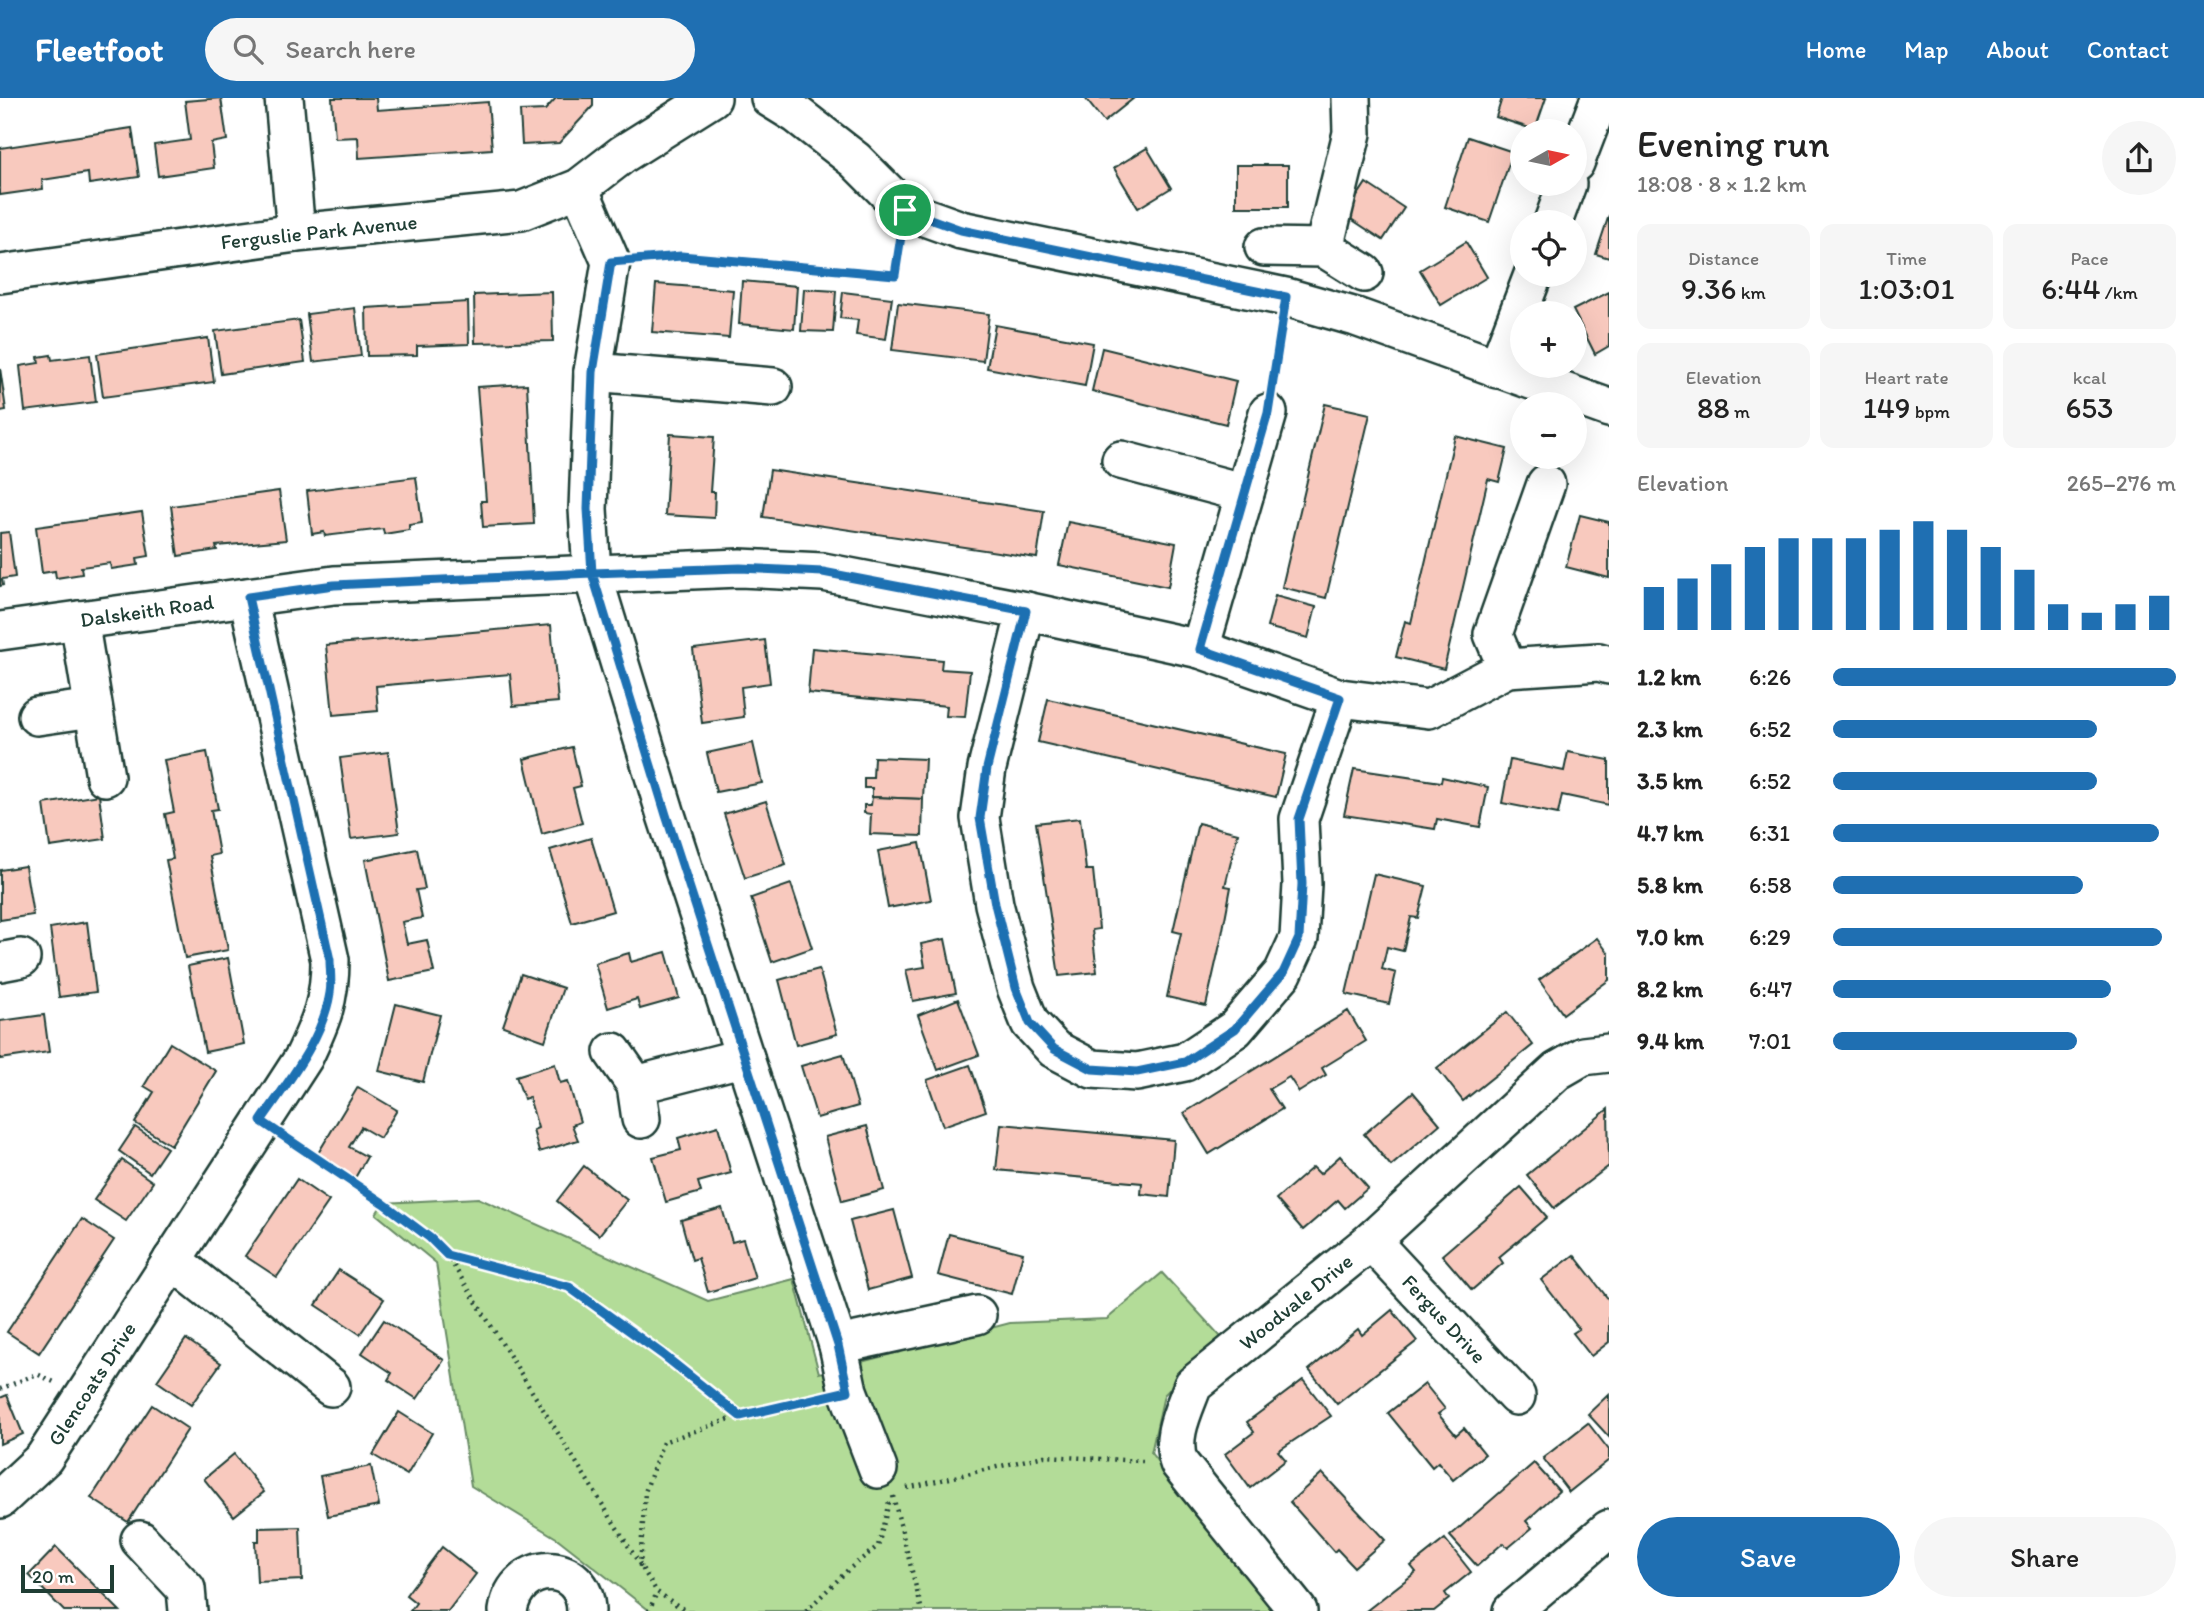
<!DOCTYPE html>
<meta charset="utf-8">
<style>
body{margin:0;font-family:Itim,sans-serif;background:#f6f6f6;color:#222;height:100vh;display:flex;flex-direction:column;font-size:26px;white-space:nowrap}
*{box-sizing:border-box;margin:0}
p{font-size:23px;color:#767676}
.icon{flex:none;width:38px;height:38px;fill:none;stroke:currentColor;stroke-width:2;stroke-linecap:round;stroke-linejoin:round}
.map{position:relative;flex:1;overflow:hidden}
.panel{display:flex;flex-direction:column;background:#fff;width:595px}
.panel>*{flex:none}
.needle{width:46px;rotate:81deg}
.tools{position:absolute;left:1510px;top:21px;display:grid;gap:14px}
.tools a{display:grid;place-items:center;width:77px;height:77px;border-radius:50%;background:#fff;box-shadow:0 7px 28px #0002;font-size:35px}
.scale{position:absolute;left:21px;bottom:18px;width:93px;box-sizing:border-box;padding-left:7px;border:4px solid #1f3d34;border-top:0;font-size:19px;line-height:24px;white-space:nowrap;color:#1f3d34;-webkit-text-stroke:5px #fff;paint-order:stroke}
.pin{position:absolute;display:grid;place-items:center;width:60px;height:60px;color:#fff;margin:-30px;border:4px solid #fff;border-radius:50%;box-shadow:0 2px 7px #0007}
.round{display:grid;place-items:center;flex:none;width:74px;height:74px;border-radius:37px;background:#f6f6f6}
.headline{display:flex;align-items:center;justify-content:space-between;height:119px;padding:0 28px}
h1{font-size:38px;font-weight:600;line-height:52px}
.metrics{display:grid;grid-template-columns:repeat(3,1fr);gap:10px;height:119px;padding:7px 28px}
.metrics div{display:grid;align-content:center;border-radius:14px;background:#f6f6f6;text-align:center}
.metrics b{font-size:30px;font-weight:600}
.metrics small{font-size:19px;font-weight:400}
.metrics p{font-size:19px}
.chart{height:196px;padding:14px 28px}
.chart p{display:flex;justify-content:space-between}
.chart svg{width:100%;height:126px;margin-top:7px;stroke:#1f6fb2;stroke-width:6}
.action{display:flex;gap:14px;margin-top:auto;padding:14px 28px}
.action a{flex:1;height:80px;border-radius:42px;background:#1f6fb2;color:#fff;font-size:28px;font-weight:600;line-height:80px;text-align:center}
.action a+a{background:#f6f6f6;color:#222}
ul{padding:0 28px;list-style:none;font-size:23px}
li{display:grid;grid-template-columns:112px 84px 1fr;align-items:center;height:52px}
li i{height:18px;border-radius:9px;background:#1f6fb2}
header{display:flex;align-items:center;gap:42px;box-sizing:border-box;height:98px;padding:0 35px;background:#1f6fb2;color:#fff}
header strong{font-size:33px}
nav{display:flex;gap:38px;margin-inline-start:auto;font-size:24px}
.search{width:490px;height:63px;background:#f6f6f6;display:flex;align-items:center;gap:18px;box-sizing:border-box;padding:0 24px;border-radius:38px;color:#767676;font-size:26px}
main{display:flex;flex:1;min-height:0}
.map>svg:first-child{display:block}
.green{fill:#b3dc98;stroke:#698c66;stroke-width:2}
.building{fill:#f8c9be;stroke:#1f3d34;stroke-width:2}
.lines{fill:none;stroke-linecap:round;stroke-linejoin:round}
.minor-casing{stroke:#1f3d34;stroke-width:42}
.path{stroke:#1f3d34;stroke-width:4.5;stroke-dasharray:2 5;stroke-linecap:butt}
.minor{stroke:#fff;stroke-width:37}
.route-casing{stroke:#fff;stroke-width:14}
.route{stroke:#1f6fb2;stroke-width:9}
.labels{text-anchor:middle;stroke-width:5;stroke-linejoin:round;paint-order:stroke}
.street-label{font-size:21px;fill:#1f3d34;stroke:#fff}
</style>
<header>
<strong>Fleetfoot</strong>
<div class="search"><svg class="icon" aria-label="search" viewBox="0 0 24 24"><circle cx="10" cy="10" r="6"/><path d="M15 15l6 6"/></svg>Search here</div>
<nav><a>Home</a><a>Map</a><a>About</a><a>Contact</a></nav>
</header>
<main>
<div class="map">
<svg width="1609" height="1513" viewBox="0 0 1609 1513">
<rect width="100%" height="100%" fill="#fff"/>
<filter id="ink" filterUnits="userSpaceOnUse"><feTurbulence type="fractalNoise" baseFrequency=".0143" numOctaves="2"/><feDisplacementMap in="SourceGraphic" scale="14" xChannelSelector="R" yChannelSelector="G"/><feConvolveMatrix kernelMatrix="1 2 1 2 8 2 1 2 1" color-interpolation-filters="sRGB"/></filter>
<g filter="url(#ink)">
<path class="green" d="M478 1100 708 1203 794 1181 819 1275 1010 1225 1107 1221 1162 1175 1221 1239 1164 1297 1151 1355 1273 1513H650L558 1441 471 1388 436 1165 376 1116 383 1105Z"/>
<g class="building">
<path d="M221 0 227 42 211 45 214 70 158 78 154 47 190 42 185 3Z"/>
<path d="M332 0H376L377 12 488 4 492 51 359 60 358 39 335 40Z"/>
<path d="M556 0H593V8L559 45 522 47 520 13 545 12Z"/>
<path d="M1085 0H1134L1104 24Z"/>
<path d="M1502 0H1546L1535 32 1496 19Z"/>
<path d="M132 30 139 79 89 86 88 75 42 82 43 91 0 97V50Z"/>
<path d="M1468 39 1513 54 1489 124 1445 109Z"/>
<path d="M1147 50 1171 90 1138 110 1114 70Z"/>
<rect x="1236" y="67" width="52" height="42"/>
<path d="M1366 85 1404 110 1383 142 1345 117Z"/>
<path d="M1609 117V160L1596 156Z"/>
<path d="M1466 144 1487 179 1441 207 1420 172Z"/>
<path d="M742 183 797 188 794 231 739 226Z"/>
<path d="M656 186 733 192 729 240 652 234Z"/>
<path d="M804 191 836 193 833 234 801 233Z"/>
<path d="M552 194 553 243 475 245 474 197Z"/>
<path d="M843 194 892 200 886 241 856 237 858 222 840 220Z"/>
<path d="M1609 194V248L1595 256 1573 212Z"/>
<path d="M468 204 469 246 417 248V257L367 258 366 210Z"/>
<path d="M898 205 989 216 983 263 892 252Z"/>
<path d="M355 210 361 258 313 264 307 216Z"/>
<path d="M299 222 305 264 221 276 215 233Z"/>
<path d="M995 227 1093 245 1085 288 987 270Z"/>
<path d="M208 240 214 284 103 299 97 256Z"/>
<path d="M1102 250 1236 283 1226 326 1092 293Z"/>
<path d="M51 257 52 262 90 257 96 304 25 313 20 268 39 265 38 259Z"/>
<path d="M0 270 6 312 0 313Z"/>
<path d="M527 286 534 426 483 429 481 403H486L477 289Z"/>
<path d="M1325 306 1370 316 1326 500 1282 489Z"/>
<path d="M670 336 714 339 710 394H715L714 420 665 417Z"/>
<path d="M1455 338 1507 351 1499 384 1488 381 1444 571 1396 559 1405 523 1411 525Z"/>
<path d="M770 372 1044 413 1037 460 763 419Z"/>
<path d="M416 379 422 425 409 427V432L384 436 383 431 325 438 324 434 312 436 307 393Z"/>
<path d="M279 393 286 442 216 448 217 452 178 458 171 408Z"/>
<path d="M142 414 149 458 137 460 138 467 111 471 110 465 81 469 82 476 56 480 55 473 42 475 36 429Z"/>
<path d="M1580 417 1609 424V480L1566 469Z"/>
<path d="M1068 424 1176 445 1168 489 1059 467Z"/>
<path d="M9 434 15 479 2 481 3 487 0 488V435Z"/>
<path d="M1275 498 1316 509 1308 540 1267 529Z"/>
<path d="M551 527 558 604 513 608 510 576 376 588 378 613 333 617 326 547Z"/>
<path d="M765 542 770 585 741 589 744 619 702 625 693 551Z"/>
<path d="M812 550 942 562 941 571 970 573 965 619 946 618 947 608 808 595Z"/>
<path d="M1048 601 1286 656 1276 699 1038 644Z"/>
<path d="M753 645 762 685 716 694 707 655Z"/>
<path d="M572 649 581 688 573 690 582 725 542 736 524 661Z"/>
<path d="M207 654 218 711 211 712 219 756 210 758 228 852 185 860 166 762 173 761 165 716 174 714 164 662Z"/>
<path d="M388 654 399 735 351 741 340 660Z"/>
<path d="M1568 654 1609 662V707L1562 697 1558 716 1502 705 1510 662 1564 673Z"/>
<path d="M874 659 925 661 923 701 872 699V690H864V680H873Z"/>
<path d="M1354 671 1441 684 1442 679 1488 689 1480 729 1437 721 1435 731 1344 717Z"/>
<path d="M99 697 105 741 50 749 44 706Z"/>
<path d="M872 699 923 701 922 738 870 736 871 716 864 715V707H871Z"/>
<path d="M766 703 786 767 745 780 724 716Z"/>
<path d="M1080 720 1086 772H1093L1099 831 1092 832 1097 874 1059 878 1036 725Z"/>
<path d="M1198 725 1238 735 1225 788 1231 789 1221 842 1206 908 1167 899 1181 835 1173 833Z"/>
<path d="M591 740 613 813 572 825 550 752Z"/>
<path d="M920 745 931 802 888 810 878 753Z"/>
<path d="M417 751 425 791 416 792 422 820 402 824 407 846 427 842 434 874 389 883 365 762Z"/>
<path d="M25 768 33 817 0 822V772Z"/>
<path d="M1374 776 1426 788 1418 820 1411 819 1403 853 1387 849 1382 871 1396 875 1389 906 1346 896Z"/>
<path d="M791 786 812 850 772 864 751 800Z"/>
<path d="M87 824 96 894 59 899 50 830Z"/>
<path d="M1597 840 1609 856V882L1563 916 1539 882Z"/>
<path d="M945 841 956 895 913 903 906 872 925 869 921 846Z"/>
<path d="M666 854 679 900 640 911 637 901 608 910 595 865 629 855 631 864Z"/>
<path d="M228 860 244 946 205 954 188 868Z"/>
<path d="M819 871 837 936 796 947 779 882Z"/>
<path d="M521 876 563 890 545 943 503 928Z"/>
<path d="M958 901 979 957 938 972 918 917Z"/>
<path d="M396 906 440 917 423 984 379 973Z"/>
<path d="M1348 913 1366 943 1322 970 1326 977 1299 994 1289 979 1269 991 1282 1011 1209 1056 1184 1015Z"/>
<path d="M1507 914 1533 947 1463 1003 1437 970Z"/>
<path d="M44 917 49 954 0 961V923Z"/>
<path d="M170 945 216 973 171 1047 135 1025 154 994 144 988Z"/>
<path d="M843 956 858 1008 817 1020 801 968Z"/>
<path d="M555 966 560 985 568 983 580 1024 572 1027 578 1042 539 1054 533 1032 538 1030 529 999 524 1001 516 978Z"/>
<path d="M970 967 986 1013 943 1028 927 982Z"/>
<path d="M358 989 397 1012 380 1040 361 1029 349 1049 367 1059 352 1085 314 1062Z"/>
<path d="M1413 994 1440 1026 1391 1068 1364 1036Z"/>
<path d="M1608 1011 1609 1068 1554 1110 1527 1077Z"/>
<path d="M1001 1026 1174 1042 1169 1099 1141 1096 1142 1085 996 1072Z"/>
<path d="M718 1028 731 1075 698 1084 701 1094 666 1104 653 1059 681 1052 678 1040Z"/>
<path d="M867 1028 884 1092 842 1103 825 1039Z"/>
<path d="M135 1029 167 1050 150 1075 119 1053Z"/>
<path d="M1340 1058 1368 1090 1345 1110 1338 1102 1303 1132 1276 1101 1313 1069 1320 1076Z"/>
<path d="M122 1062 153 1084 126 1123 94 1102Z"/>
<path d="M584 1068 627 1102 599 1137 557 1103Z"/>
<path d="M297 1081 329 1103 277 1179 245 1158Z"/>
<path d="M1521 1089 1547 1119 1499 1159 1503 1165 1472 1192 1442 1157Z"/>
<path d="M722 1110 732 1144 743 1141 755 1180 708 1194 698 1160 692 1162 681 1122Z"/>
<path d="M894 1112 912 1180 868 1192 850 1123Z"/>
<path d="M82 1121 114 1142 39 1255 7 1234Z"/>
<path d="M949 1136 1023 1155 1012 1196 938 1177Z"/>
<path d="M1574 1157 1609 1202V1244L1591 1258 1573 1235 1579 1231 1541 1182Z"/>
<path d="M339 1172 384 1201 360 1236 316 1207Z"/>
<path d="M1392 1212 1417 1243 1337 1306 1309 1272 1358 1231 1362 1237Z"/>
<path d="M384 1222 444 1262 417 1301 388 1282 392 1275 362 1255Z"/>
<path d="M186 1241 221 1265 191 1307 157 1283Z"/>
<path d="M1303 1282 1331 1318 1278 1353 1286 1362 1250 1390 1225 1356 1254 1334 1247 1324Z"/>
<path d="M1425 1286 1445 1311 1438 1316 1456 1337 1464 1330 1485 1356 1453 1382 1438 1364 1432 1369 1388 1315Z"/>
<path d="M1609 1296V1339L1588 1316Z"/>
<path d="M7 1297 23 1336 0 1346V1300Z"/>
<path d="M152 1307 188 1331 128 1424 91 1400Z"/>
<path d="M399 1314 432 1335 407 1377 373 1357Z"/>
<path d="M1588 1325 1609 1352V1362L1569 1394 1543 1360Z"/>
<path d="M234 1356 264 1394 234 1418 204 1381Z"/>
<path d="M1534 1365 1559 1393 1526 1423 1532 1430 1508 1450 1503 1445 1477 1468 1450 1438Z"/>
<path d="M371 1368 379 1408 328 1418 320 1378Z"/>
<path d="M1322 1375 1385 1442 1354 1469 1337 1451 1334 1454 1290 1404Z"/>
<path d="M300 1429 302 1482 257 1484 255 1443H259V1430Z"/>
<path d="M1445 1441 1471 1474 1445 1495 1449 1501 1434 1513H1366L1416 1474 1411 1468Z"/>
<path d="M56 1449 120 1513H64L29 1477Z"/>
<path d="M442 1449 476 1476 448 1513H410L416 1505 406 1497Z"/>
</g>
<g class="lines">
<defs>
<g id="minor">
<path d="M284 0 296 135"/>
<path d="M770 0 796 16 855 62 905 112 961 132 1286 199 1356 219 1609 310"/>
<path d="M1351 0 1352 35 1324 150 1364 175"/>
<path d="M1575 65 1600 0"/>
<path d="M579 90 611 164 593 274 588 411 592 475 666 717 838 1247 848 1293 878 1371"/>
<path d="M1553 124 1567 86"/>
<path d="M1264 149 1324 150"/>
<path d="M0 176 296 135 521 113 579 90 623 56 712 0"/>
<path d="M1497 271 1533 177"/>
<path d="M593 274 773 289"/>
<path d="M1121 362 1245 395"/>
<path d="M1026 513 987 670 980 720 994 806 1016 890 1030 925 1054 951 1092 971 1137 974 1185 964 1235 931 1283 875 1299 840 1302 786 1299 721 1340 600"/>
<path d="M79 522 105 679"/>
<path d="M0 533 334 487 740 470 823 474 1026 513 1200 551 1340 600 1429 611 1507 570 1599 564 1609 567"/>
<path d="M1200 551 1268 315"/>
<path d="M1507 570 1493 536 1546 386"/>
<path d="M37 618 93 610"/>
<path d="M0 864 21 860"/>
<path d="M613 954 636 987 641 1021"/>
<path d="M636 987 745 959"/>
<path d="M1371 1143 1516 1298"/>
<path d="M172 1162 331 1289"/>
<path d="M838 1247 977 1217"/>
<path d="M0 1401 44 1360 304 959C321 923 330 903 330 862L248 499"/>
<path d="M140 1442 186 1491 188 1513"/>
<path d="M508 1513C516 1460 585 1461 586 1513"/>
<path d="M1298 1513 1179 1365C1169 1339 1184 1312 1193 1287L1371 1143 1557 973 1583 958 1609 955"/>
<path d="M1512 1513 1609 1431"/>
</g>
</defs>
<use href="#minor" class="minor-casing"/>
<g class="path">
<path d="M643 161 681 158 895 177 900 145"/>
<path d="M1273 284 1281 231"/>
<path d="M288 1041C342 1077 402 1111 447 1157L657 1494 686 1513"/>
<path d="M448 1157 569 1189 662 1256 740 1318 817 1300"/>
<path d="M0 1291 37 1276 54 1284"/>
<path d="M907 1390 1044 1358 1143 1363"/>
<path d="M893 1398 922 1513"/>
<path d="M640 1469 645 1394 663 1344 739 1318"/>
<path d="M649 1513 657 1494"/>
<path d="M806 1513 849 1471 878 1448 890 1400"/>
</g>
<use href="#minor" class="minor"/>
</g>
</g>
<g class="lines" filter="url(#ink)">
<defs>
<path id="route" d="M905 112 895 177 681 158 611 164 593 274 588 411 592 475 334 487 248 499 330 862C330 872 332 884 330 895 323 941 287 985 261 1023L383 1105 430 1140 447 1157 569 1189 662 1256 740 1318 848 1293 838 1247 666 717 592 475 740 470 823 474 1026 513 987 670 980 720 995 806 1016 890 1030 925 1054 951 1092 971 1137 974 1185 964 1235 931 1283 875 1299 840 1302 786 1299 721 1340 600 1200 551 1268 315 1286 199 961 132 905 112"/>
</defs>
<use href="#route" class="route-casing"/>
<use href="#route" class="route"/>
</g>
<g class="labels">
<g class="street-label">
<text transform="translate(319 134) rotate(-6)" y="7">Ferguslie Park Avenue</text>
<text transform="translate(147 513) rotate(-8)" y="7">Dalskeith Road</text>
<text transform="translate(1296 1204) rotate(-39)" y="7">Woodvale Drive</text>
<text transform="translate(1444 1221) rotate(47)" y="7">Fergus Drive</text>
<text transform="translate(92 1286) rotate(-57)" y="7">Glencoats Drive</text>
</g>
</g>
</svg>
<div class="tools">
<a><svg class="needle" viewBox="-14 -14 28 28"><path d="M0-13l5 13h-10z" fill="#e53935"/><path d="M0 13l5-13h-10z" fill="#767676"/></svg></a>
<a><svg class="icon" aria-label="locate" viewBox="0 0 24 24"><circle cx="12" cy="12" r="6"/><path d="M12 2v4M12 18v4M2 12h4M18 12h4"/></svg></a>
<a>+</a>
<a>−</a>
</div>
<div class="scale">20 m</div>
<div class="pin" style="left:905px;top:112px;background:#1e9e55"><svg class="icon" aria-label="arrive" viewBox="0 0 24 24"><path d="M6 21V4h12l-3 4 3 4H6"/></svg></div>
</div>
<section class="panel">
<div class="headline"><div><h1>Evening run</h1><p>18:08 · 8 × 1.2 km</p></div><a class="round"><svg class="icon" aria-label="share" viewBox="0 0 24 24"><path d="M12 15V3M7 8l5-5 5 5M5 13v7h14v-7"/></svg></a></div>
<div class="metrics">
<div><p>Distance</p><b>9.36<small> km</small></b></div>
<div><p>Time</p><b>1:03:01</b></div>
<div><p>Pace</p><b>6:44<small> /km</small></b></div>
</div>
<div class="metrics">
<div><p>Elevation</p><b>88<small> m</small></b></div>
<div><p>Heart rate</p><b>149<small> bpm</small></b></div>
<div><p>kcal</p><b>653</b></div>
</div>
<div class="chart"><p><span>Elevation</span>265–276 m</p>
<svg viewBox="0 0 160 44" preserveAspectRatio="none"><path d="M5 44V29M15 44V26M25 44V21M35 44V15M45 44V12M55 44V12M65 44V12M75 44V9M85 44V6M95 44V9M105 44V15M115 44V23M125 44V35M135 44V38M145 44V35M155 44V32"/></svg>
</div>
<ul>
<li><b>1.2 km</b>6:26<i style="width:100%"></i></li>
<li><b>2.3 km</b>6:52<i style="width:77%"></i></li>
<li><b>3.5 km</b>6:52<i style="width:77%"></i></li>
<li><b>4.7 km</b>6:31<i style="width:95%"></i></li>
<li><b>5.8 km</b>6:58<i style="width:73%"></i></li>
<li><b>7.0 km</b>6:29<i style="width:96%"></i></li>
<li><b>8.2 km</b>6:47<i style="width:81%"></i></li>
<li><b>9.4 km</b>7:01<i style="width:71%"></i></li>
</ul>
<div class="action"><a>Save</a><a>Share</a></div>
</section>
</main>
